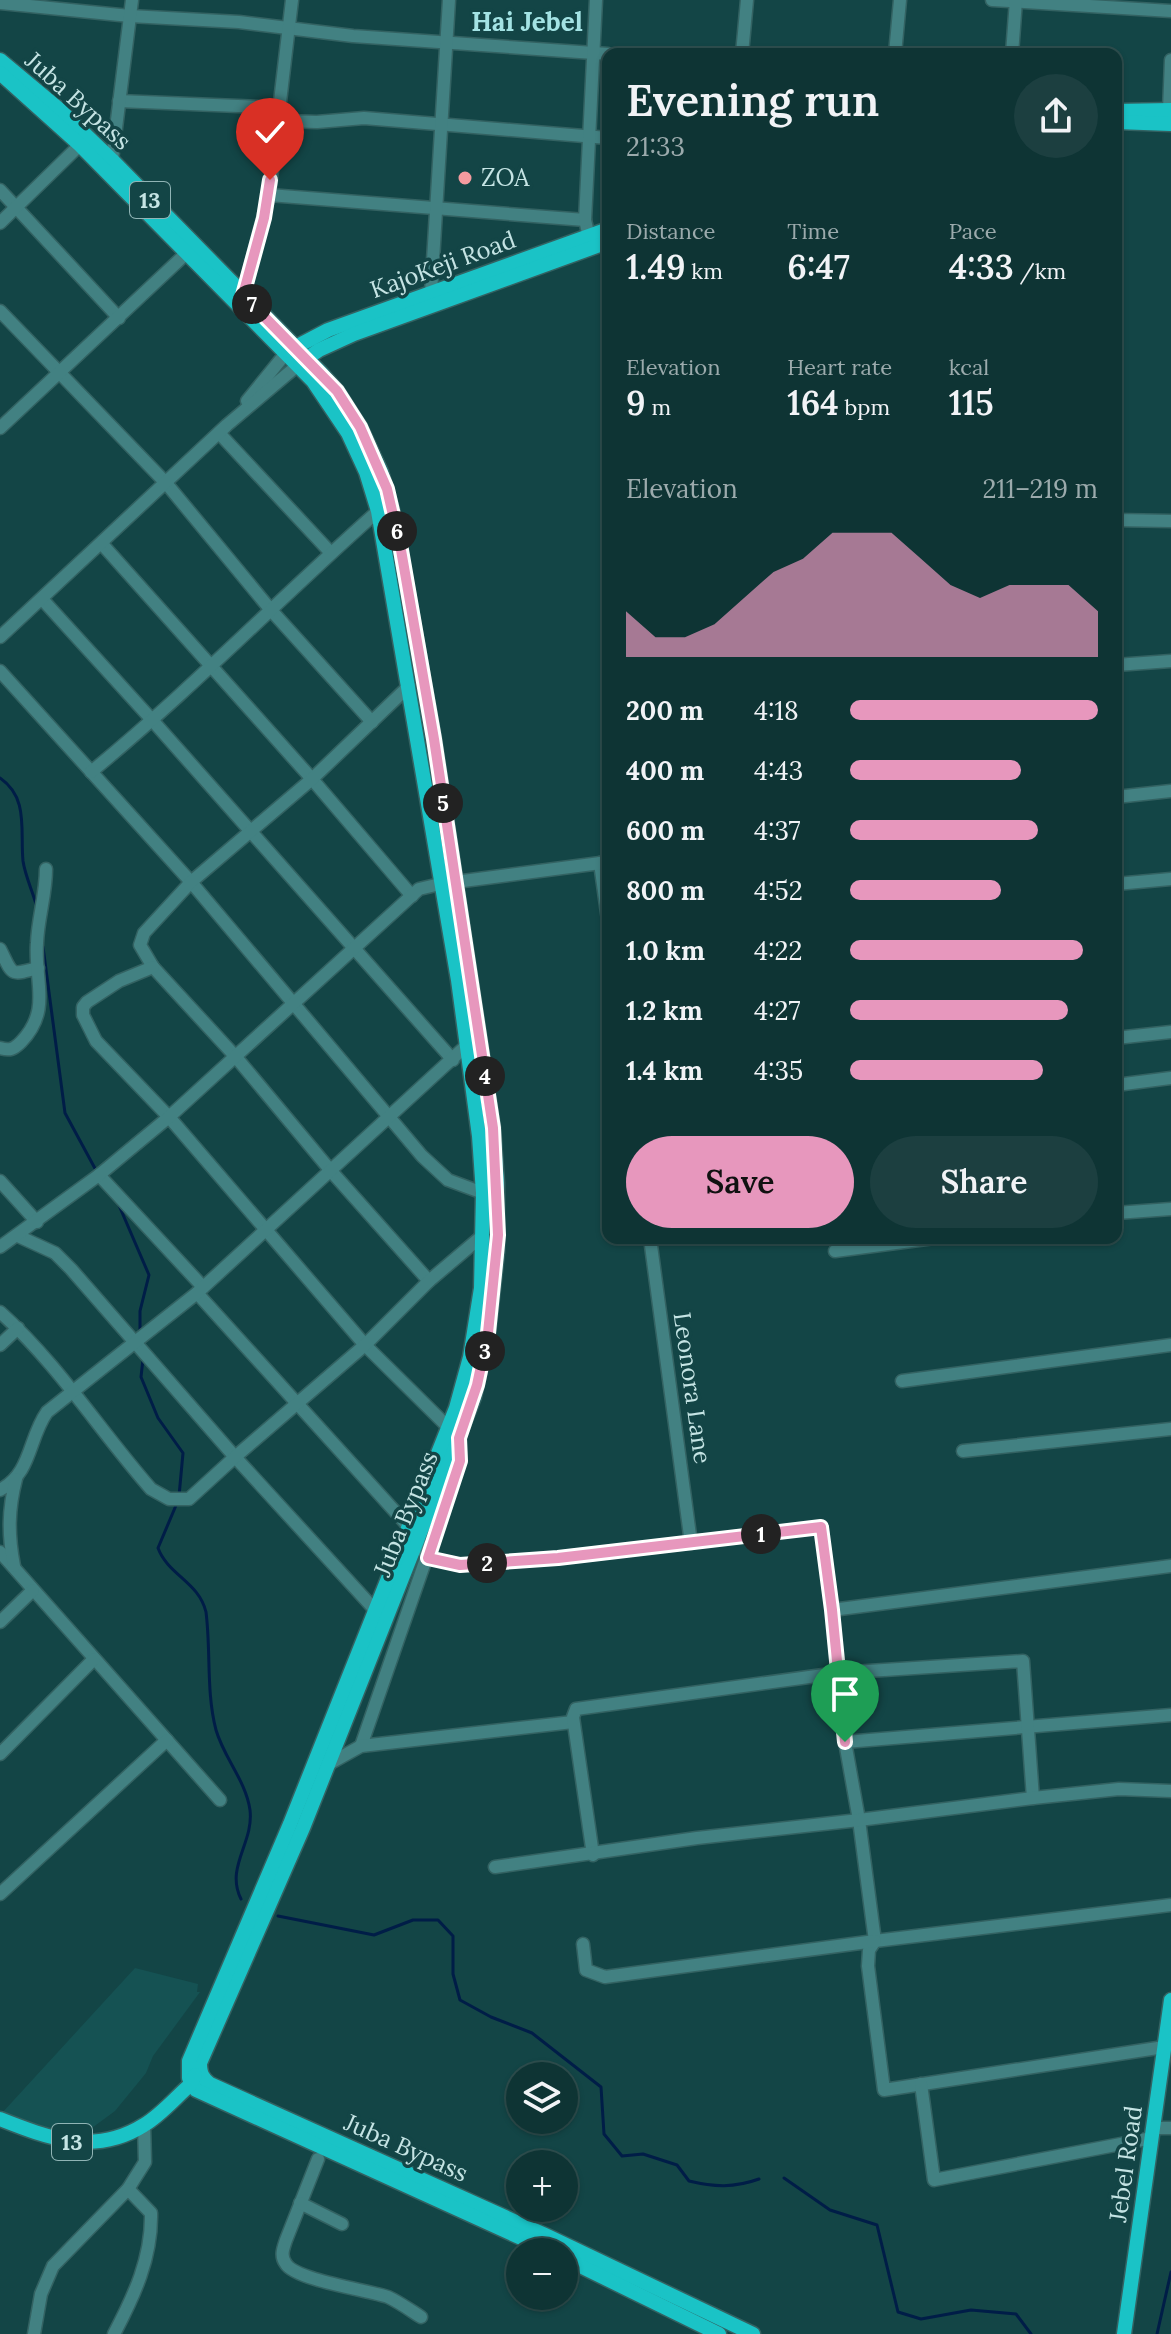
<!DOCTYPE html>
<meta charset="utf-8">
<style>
body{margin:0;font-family:Lora,serif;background:#1c3f40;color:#f1f3f6;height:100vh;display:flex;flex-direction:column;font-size:30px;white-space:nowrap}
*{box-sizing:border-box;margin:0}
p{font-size:26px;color:#9baaac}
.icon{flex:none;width:44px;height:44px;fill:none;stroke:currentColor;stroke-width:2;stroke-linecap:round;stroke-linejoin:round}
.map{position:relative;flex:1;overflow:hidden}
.drawer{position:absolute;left:602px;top:48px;width:520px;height:1196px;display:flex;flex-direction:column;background:#0e3434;border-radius:16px;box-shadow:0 2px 6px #0004,0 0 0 2px #2e4f4f}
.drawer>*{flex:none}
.tools{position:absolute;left:506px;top:2062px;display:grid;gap:16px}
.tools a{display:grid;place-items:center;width:72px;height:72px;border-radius:50%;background:#0e3434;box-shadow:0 2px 6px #0004,0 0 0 2px #2e4f4f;font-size:40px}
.pin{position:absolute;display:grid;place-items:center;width:68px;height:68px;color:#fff;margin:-82px -34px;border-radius:50% 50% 50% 0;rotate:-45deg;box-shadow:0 0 8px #0007}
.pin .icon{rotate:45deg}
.km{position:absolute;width:40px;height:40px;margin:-20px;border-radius:50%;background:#222;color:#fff;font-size:22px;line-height:40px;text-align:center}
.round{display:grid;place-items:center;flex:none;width:84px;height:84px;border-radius:42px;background:#1c3f40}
.overview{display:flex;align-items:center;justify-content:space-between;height:136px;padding:0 24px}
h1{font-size:44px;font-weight:600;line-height:60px}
.metrics{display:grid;grid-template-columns:repeat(3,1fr);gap:12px;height:136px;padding:8px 24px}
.metrics div{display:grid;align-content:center}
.metrics b{font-size:34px;font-weight:600}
.metrics small{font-size:22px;font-weight:400}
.metrics p{font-size:22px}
.chart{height:224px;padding:16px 24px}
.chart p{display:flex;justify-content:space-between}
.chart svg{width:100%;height:144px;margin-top:8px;fill:#e797bd;opacity:.7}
.cta{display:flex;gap:16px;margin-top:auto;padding:16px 24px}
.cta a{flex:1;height:92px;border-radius:48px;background:#e797bd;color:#111;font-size:32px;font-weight:600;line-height:92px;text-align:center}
.cta a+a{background:#1c3f40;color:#f1f3f6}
ul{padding:0 24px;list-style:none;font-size:26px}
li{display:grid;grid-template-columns:128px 96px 1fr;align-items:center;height:60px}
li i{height:20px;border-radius:10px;background:#e797bd}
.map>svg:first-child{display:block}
.built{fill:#155253}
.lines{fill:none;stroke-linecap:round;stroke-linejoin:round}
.stream{stroke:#001d47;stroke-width:3}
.minor-casing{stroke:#336262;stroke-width:15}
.major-casing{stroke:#336262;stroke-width:17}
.minor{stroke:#428182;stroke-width:12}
.major{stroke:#1ac3c6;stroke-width:14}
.route-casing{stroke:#fff;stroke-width:16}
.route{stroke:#e797bd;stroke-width:10}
.poi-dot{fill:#f49b9f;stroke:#134546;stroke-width:3}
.labels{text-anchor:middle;stroke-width:7;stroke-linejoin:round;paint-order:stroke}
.shield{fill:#134546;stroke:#90b4b5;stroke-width:2}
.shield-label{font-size:22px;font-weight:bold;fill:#c5e4e4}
.street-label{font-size:24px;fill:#c5e4e4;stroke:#134546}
.poi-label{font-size:24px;fill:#c5e4e4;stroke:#134546;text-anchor:start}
.neighbourhood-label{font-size:26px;font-weight:bold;fill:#a3e3e4;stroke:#134546}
</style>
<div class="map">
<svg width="1171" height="2334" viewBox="0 0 1171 2334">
<rect width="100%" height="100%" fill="#134546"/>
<path class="built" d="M135 1968 198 1984 197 1992H200L153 2056 146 2073 115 2111 81 2136 55 2132 2 2113Z"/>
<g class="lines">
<g class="stream">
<path d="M0 778C29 798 20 830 23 861 25 875 32 890 36 904"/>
<path d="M43 947 65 1113 98 1174"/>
<path d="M118 1203 149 1275 140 1311V1332"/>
<path d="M143 1359 141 1377 158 1418 183 1453 179 1496"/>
<path d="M177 1503 158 1548C168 1575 199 1582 206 1612 211 1651 206 1692 216 1730 224 1758 246 1781 250 1810 254 1843 225 1867 241 1899"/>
<path d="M278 1916 374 1935 413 1920H438L453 1936V1974L460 2000 491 2017 532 2033 601 2087 604 2134 622 2156 643 2154 677 2165 689 2181C714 2187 734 2188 759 2179"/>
<path d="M784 2178 830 2210 877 2225 898 2312 921 2319 971 2310 1016 2314 1031 2334"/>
<path d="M1157 2334 1171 2272"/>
</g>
<defs>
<g id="minor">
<path d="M992 0 1171 11"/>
<path d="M0 3 130 16 239 22 353 36 608 54"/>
<path d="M742 54 747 0"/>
<path d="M895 54 900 0"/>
<path d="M1012 54 1016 0"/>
<path d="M119 101 261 107 277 109 285 121 317 122 364 118 608 138"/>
<path d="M1169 110 1171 60"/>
<path d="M112 160 132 0"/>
<path d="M0 190 119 318"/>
<path d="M269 195 585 220 589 237"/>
<path d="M585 220 596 0"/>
<path d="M0 223 86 139"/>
<path d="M431 293 449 0"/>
<path d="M243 295 269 195 292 0"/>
<path d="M0 311 166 483 270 609 372 722"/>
<path d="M247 401 286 353"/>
<path d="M0 428 192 248"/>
<path d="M219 433 331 553"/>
<path d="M1116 520 1171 521"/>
<path d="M102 544 312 779 412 896"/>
<path d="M42 599 153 721 453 1060"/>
<path d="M0 637 227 425 298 365"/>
<path d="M1116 665 1171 661"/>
<path d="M0 671 191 882 422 1156 448 1180 483 1193"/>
<path d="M409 686 312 779 191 882 144 933 140 945 153 967 235 1056 331 1171 429 1281"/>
<path d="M91 772C191 690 281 597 378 511"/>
<path d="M1116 797 1171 791"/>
<path d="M600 863 608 920"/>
<path d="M1116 884 1171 879"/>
<path d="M0 949C13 975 9 976 38 968"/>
<path d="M153 967 119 981 87 1002 83 1007V1015L96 1041 169 1117 365 1345 449 1428"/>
<path d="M1116 1038 1171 1032"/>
<path d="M0 1048C10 1051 14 1049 21 1042 52 1010 34 981 37 943 38 917 46 895 46 869"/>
<path d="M1116 1085 1171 1078"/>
<path d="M99 1175 203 1287"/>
<path d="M0 1181 37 1222"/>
<path d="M1116 1213 1171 1209"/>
<path d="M18 1236 55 1253 71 1269 235 1457 376 1611"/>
<path d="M650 1238 691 1543"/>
<path d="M0 1247 99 1175 169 1117 419 889 440 884 608 862"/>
<path d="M835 1251 934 1238"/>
<path d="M197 1293 410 1528 428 1558 460 1565 558 1558 821 1527 832 1610 845 1742 859 1820 875 1941 1171 1905"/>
<path d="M0 1312C58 1364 100 1431 151 1489L169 1499H189L235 1457 365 1345 429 1281 482 1236"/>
<path d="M0 1345 18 1328"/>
<path d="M902 1381 1171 1345"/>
<path d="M963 1451 1171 1429"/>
<path d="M0 1490C32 1473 28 1439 47 1412L197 1293 466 1046"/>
<path d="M0 1552 220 1800"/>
<path d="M14 1566C8 1535 8 1510 16 1479"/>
<path d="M832 1610 1171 1566"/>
<path d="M0 1622 33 1590"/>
<path d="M845 1742 1171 1715"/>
<path d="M361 1746 460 1461 459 1438"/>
<path d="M0 1754 94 1659"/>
<path d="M327 1765 361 1746 573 1722"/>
<path d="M593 1855 573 1717 576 1709 838 1673 1023 1661 1033 1798"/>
<path d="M495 1867 697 1838 859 1820 1033 1798 1119 1789 1171 1791"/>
<path d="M0 1894 167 1740"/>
<path d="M875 1941 869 1950 868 1966 884 2090 1164 2047"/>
<path d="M583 1944 586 1970 605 1977 875 1941"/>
<path d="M921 2084 934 2180 1152 2138"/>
<path d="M1153 2128H1171"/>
<path d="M318 2159 286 2240C283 2249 280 2256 286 2264 296 2280 367 2290 388 2297 399 2302 410 2310 421 2317"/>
<path d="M300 2203 342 2224"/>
<path d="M34 2334 41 2294 53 2266 128 2189 145 2162 144 2125"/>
<path d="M114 2334C134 2296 152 2258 151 2213L128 2189"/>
</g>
<g id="major">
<path d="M0 60 60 110 112 160 321 373 337 391 360 427 381 472 394 517 434 739 493 1128 497 1183V1252L488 1333 474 1397 303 1828 200 2063C200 2073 202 2078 210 2084L545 2235 753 2334"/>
<path d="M0 73 80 145 313 381 348 433 366 472 378 511 458 980 479 1136 483 1193 481 1288 470 1357 456 1408 290 1824 189 2061V2078L196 2090 552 2252"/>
<path d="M1116 111 1171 110"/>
<path d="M1116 122 1171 124"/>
<path d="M288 351 328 330 608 229"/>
<path d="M300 363 319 350 354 334 608 242"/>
<path d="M0 2119C48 2138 95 2156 144 2125 161 2115 176 2097 191 2084L195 2075"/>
<path d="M564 2258 719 2334"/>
<path d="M1124 2334 1171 2000"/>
</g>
</defs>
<use href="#minor" class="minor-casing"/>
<use href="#major" class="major-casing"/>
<use href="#minor" class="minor"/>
<use href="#major" class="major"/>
</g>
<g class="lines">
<defs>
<path id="route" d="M270 180 264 218 243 295 337 391 360 427 387 489 401 550 434 739 493 1128 498 1235 488 1333 477 1385 459 1438 460 1461 428 1558 460 1565 558 1558 821 1527 832 1610 845 1742"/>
</defs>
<use href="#route" class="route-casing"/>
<use href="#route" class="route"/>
</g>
<circle class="poi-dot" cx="465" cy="178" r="8"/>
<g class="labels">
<g class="shield">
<rect x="130" y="182" width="40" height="36" rx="6"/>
<rect x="52" y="2124" width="40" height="36" rx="6"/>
</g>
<g class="shield-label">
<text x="150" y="208">13</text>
<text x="72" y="2150">13</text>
</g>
<g class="street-label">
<text transform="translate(78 101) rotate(42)" y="8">Juba Bypass</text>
<text transform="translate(443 265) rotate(-20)" y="8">KajoKeji Road</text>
<text transform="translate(692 1388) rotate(82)" y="8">Leonora Lane</text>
<text transform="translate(406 1514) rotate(-68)" y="8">Juba Bypass</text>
<text transform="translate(406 2148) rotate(24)" y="8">Juba Bypass</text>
<text transform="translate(1126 2164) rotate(-82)" y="8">Jebel Road</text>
</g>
<g class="poi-label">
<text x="481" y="186">ZOA</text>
</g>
<g class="neighbourhood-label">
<text x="527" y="31">Hai Jebel</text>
</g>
</g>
</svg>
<div class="tools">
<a><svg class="icon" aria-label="layers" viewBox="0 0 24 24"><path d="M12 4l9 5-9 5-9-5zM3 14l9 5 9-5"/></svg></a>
<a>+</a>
<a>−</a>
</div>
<div class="pin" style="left:845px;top:1742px;background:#1e9e55"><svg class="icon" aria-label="arrive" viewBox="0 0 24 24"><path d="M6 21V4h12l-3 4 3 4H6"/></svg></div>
<div class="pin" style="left:270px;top:180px;background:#d93025"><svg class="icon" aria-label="check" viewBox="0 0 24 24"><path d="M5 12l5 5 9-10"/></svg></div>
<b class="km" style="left:761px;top:1534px">1</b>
<b class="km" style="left:487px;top:1563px">2</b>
<b class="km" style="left:485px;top:1351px">3</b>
<b class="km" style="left:485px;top:1076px">4</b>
<b class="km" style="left:443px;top:803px">5</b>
<b class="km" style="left:397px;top:531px">6</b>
<b class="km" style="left:252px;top:304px">7</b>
<section class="drawer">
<div class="overview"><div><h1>Evening run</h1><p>21:33</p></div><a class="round"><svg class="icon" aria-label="share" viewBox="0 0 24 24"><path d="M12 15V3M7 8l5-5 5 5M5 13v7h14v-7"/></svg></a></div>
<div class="metrics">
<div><p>Distance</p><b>1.49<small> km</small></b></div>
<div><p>Time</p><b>6:47</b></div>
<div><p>Pace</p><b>4:33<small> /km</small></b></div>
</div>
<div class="metrics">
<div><p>Elevation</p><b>9<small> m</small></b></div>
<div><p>Heart rate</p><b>164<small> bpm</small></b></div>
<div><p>kcal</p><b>115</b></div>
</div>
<div class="chart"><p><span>Elevation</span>211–219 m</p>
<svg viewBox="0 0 160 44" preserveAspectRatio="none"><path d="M0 44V30L10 38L20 38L30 34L40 26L50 18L60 14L70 6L80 6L90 6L100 14L110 22L120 26L130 22L140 22L150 22L160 30V44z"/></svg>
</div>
<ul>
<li><b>200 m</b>4:18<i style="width:100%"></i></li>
<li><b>400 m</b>4:43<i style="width:69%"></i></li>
<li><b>600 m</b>4:37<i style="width:76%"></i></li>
<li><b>800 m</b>4:52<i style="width:61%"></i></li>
<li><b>1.0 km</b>4:22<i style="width:94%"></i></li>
<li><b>1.2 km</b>4:27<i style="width:88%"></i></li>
<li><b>1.4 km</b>4:35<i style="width:78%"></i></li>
</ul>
<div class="cta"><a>Save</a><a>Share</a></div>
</section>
</div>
